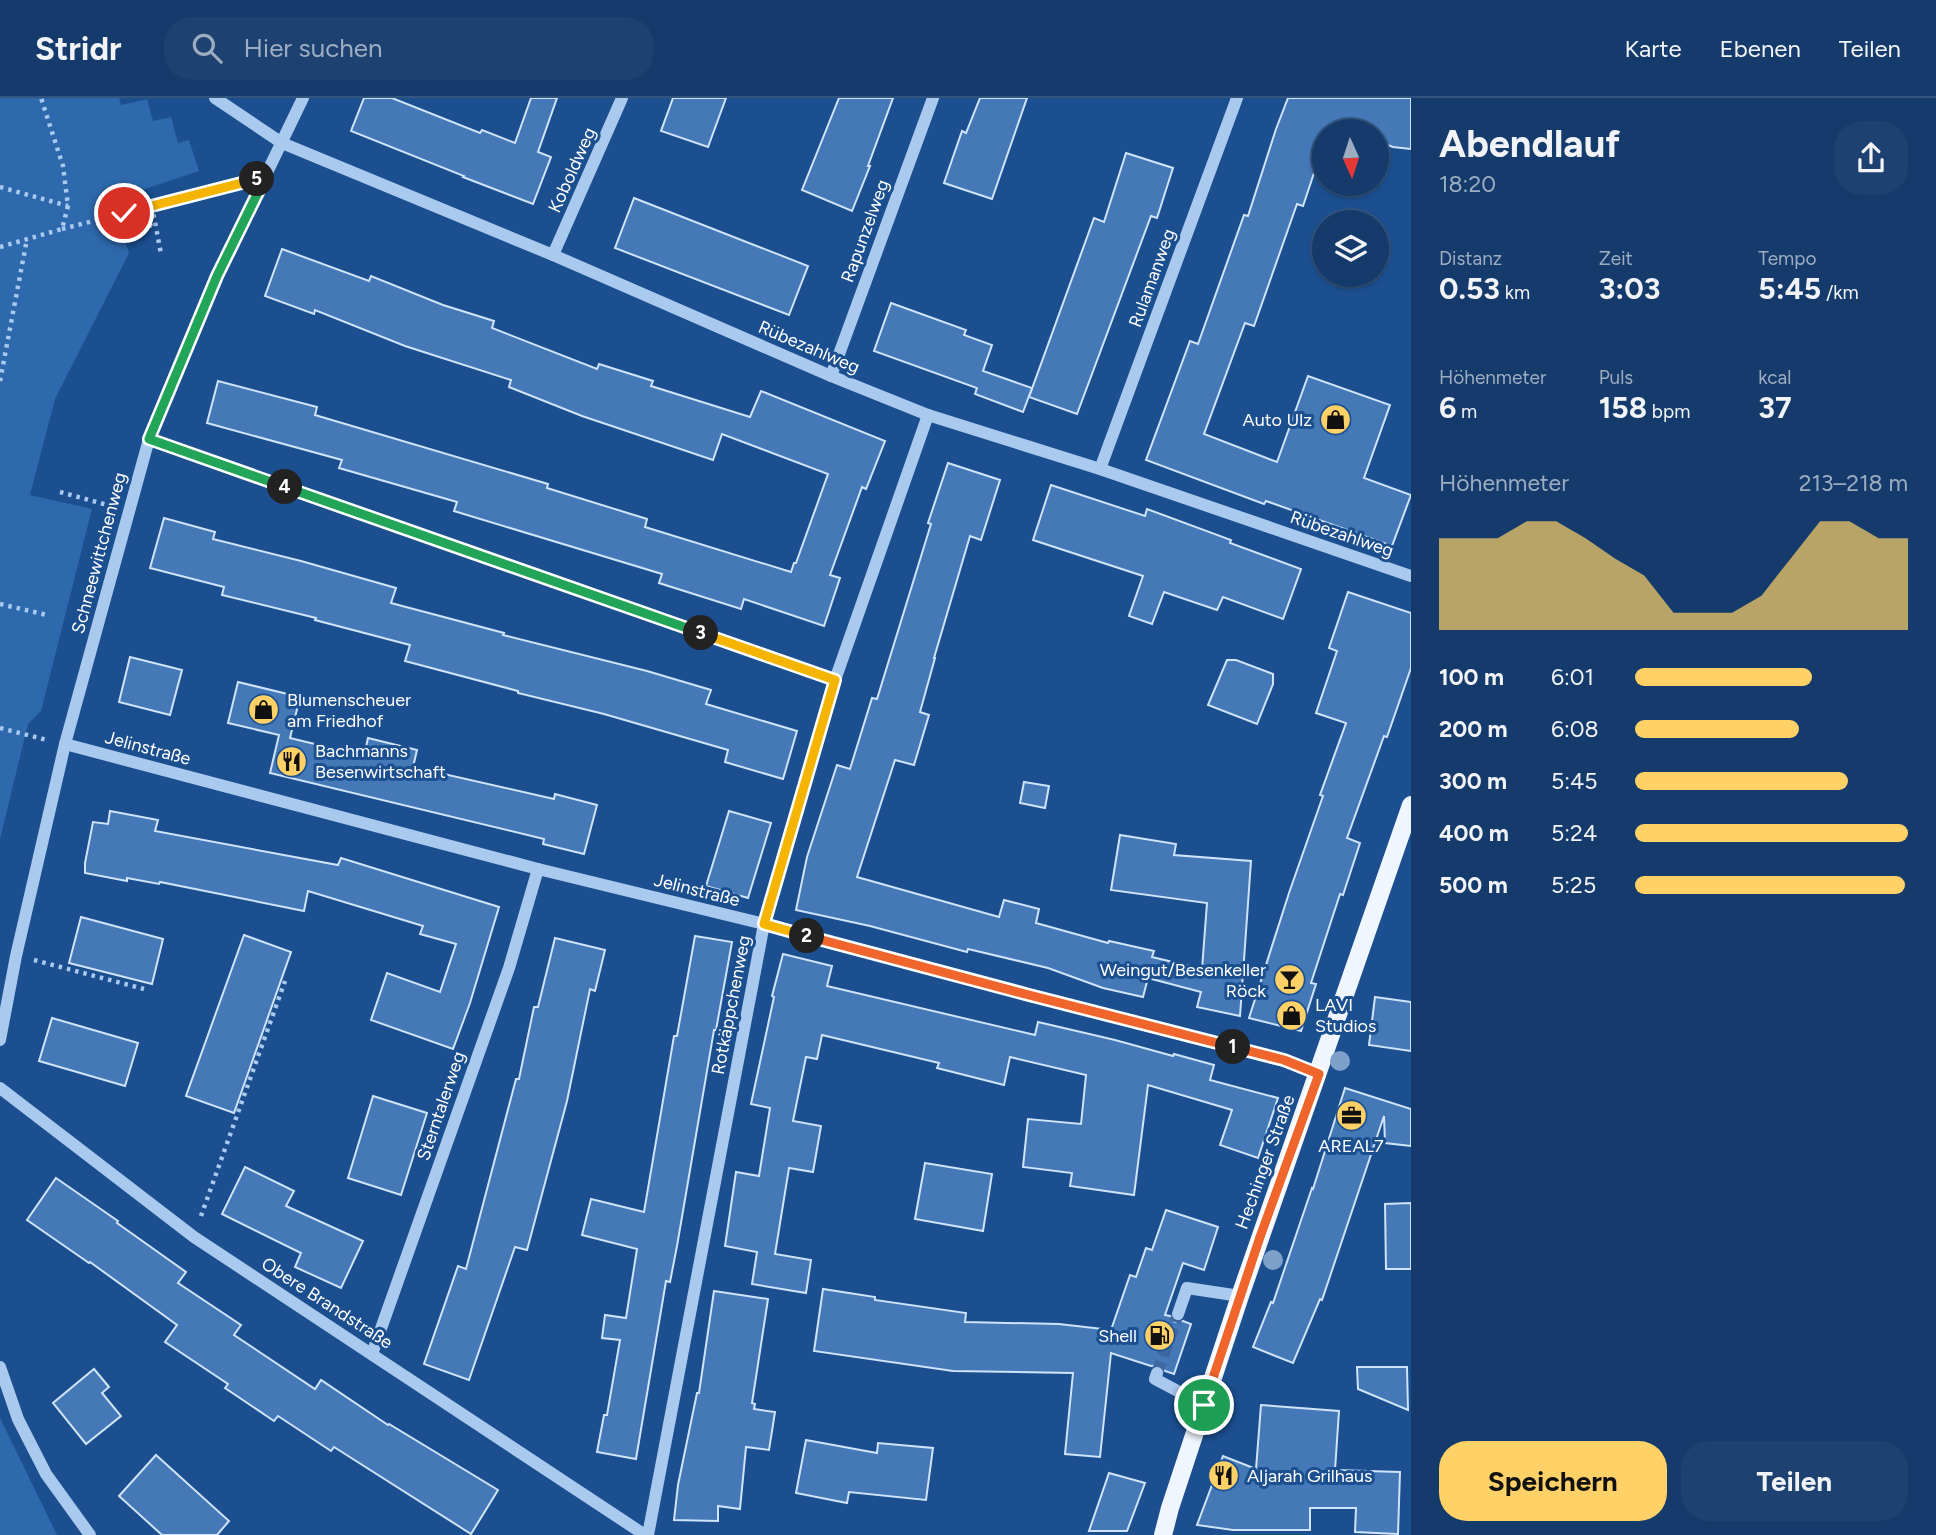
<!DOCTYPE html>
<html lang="de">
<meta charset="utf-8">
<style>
body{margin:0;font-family:Figtree,sans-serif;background:#1d4271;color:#f1f3f6;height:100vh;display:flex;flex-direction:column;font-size:26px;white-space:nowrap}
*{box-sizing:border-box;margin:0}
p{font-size:23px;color:#9dadc1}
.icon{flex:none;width:38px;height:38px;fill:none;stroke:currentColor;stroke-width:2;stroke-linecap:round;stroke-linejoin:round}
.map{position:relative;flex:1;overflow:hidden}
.drawer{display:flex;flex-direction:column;background:#143b6b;width:525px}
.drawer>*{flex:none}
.needle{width:46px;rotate:177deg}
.tools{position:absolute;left:1312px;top:21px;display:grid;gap:14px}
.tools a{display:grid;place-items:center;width:77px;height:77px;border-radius:50%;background:#143b6b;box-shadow:0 2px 5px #0004,0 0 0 2px #33557e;font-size:35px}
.pin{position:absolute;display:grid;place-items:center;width:60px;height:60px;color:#fff;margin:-30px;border:4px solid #fff;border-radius:50%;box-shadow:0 2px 7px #0007}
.km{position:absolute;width:35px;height:35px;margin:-18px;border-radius:50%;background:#222;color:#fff;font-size:19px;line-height:35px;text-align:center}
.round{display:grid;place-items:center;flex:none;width:74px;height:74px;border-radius:28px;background:#1d4271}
.overview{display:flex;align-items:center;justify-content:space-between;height:119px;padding:0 28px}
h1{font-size:38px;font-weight:700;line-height:52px}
.figures{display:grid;grid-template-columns:repeat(3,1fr);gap:10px;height:119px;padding:7px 28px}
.figures div{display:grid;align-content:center}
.figures b{font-size:30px;font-weight:700}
.figures small{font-size:19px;font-weight:400}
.figures p{font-size:19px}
.chart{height:196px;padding:14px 28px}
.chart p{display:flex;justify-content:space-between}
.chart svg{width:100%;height:126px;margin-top:7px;fill:#ffd166;opacity:.7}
.primary-button{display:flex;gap:14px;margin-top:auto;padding:14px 28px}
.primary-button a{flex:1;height:80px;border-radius:28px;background:#ffd166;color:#111;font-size:28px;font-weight:700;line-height:80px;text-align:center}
.primary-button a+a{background:#1d4271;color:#f1f3f6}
ul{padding:0 28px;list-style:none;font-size:23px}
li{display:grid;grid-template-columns:112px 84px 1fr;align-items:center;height:52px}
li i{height:18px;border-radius:9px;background:#ffd166}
header{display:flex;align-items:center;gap:42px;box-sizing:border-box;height:98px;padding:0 35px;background:#143b6b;border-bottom:2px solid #33557e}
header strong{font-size:33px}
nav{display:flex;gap:38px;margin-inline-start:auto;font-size:24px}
.search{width:490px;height:63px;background:#1d4271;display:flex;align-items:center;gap:18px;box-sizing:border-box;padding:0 24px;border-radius:28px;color:#9dadc1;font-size:26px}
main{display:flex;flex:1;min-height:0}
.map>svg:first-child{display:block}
.green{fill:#2e69ad}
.building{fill:#4478b7;stroke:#cfe3fa;stroke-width:2}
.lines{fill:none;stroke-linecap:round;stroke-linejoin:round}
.minor-tunnel{stroke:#3d69a0;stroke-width:12;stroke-dasharray:12 6;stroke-linecap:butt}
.path{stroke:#a9c9ee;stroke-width:4.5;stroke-dasharray:3.5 5;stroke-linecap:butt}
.minor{stroke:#a9c9ee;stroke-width:12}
.major{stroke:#f0f6ff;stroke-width:18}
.tree{fill:#7ea0ca}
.split-1-casing{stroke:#fff;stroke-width:14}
.split-2-casing{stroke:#fff;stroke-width:14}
.split-3-casing{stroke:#fff;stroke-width:14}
.split-4-casing{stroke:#fff;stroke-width:14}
.split-5-casing{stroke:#fff;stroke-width:14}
.split-6-casing{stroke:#fff;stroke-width:14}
.split-1{stroke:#f0652b;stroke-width:9}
.split-2{stroke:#f0652b;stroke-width:9}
.split-3{stroke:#f5b400;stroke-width:9}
.split-4{stroke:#22a559;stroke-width:9}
.split-5{stroke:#22a559;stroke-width:9}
.split-6{stroke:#f5b400;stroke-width:9}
.labels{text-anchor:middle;stroke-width:6;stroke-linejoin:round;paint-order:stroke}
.street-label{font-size:18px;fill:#fff;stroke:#1b4f8f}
.poi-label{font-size:18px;fill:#fff;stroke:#1b4f8f;text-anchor:start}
</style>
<header>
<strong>Stridr</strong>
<div class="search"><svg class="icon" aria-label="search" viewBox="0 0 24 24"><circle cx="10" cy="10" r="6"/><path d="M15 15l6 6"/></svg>Hier suchen</div>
<nav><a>Karte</a><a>Ebenen</a><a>Teilen</a></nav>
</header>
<main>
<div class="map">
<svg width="1411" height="1437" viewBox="0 0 1411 1437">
<rect width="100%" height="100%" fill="#1b4f8f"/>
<g class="green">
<path d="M0 0H119L121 7 147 1 153 23 171 19 178 45 189 42 199 73 112 102 129 155 55 301 30 397 92 411 41 613 28 626 0 741Z"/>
<path d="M0 1320 57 1437H0Z"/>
</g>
<g class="building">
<path d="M364 0H392L480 35 482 32 515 45 531 0H557L538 54 551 59 533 106 463 79 464 78 351 33Z"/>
<path d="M673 0H726L708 49 661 33Z"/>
<path d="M839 0H893L868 68H870L852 113 802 92Z"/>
<path d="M980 0H1027L992 101 944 85 962 33 966 35Z"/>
<path d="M1288 0H1411V51L1393 49 1377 43V33H1325V42L1303 108 1297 106 1254 228 1245 225 1204 336 1277 364 1308 278 1390 307 1364 380 1411 397 1392 448 1266 403 1264 406 1146 362 1190 243 1198 246 1244 117 1248 118 1276 31Z"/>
<path d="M1126 55 1173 70 1157 120 1151 118 1077 316 1029 299 1094 120 1104 124Z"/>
<path d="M634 100 808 168 789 217 615 150Z"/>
<path d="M282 151 369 183 371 178 443 207 494 223 492 230 597 271 599 266 653 283 651 288 750 319 761 293 885 343 866 391 862 389 830 477 840 480 824 528 744 501 741 511 659 485 662 476 454 413 457 404 339 370 342 362 207 325 218 283 317 309 315 317 548 386 547 390 647 421 645 429 791 474 794 465H796L828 376 722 336 713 362 582 318 509 289 511 282 405 248 315 212 314 216 265 198Z"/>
<path d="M891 205 966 232 964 237 992 247 983 273 1032 290 1023 314 975 296 977 290 874 253Z"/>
<path d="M948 365 1000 382 981 442 970 438 934 560H935L920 614 929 617 914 667 895 662 857 779 999 819 1004 802 1039 811 1036 825 1108 845 1109 843 1154 853 1152 859 1202 871 1207 805 1111 792 1120 737 1176 746 1174 757 1251 763 1240 918 1197 909 1201 894 1148 880 1143 899 1103 890 1048 870 968 851 967 854 870 828 796 812 807 759 837 667 850 671 872 600 877 601 931 426 928 425Z"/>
<path d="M1051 387 1145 418 1147 411 1231 442 1230 445 1301 471 1283 521 1223 499 1217 512 1164 494 1152 526 1129 518 1143 478 1033 442Z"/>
<path d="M164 420 215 434 213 441 301 463 396 490 391 505 504 535 503 537 647 573 711 592 706 606 797 633 783 681 725 664 728 652 604 616 518 595V593L405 563 410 547 315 522 316 520 222 497 224 489 150 470Z"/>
<path d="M1348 494 1411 515V570L1387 639 1384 638 1347 740 1360 745 1343 797 1340 796 1311 885 1316 886 1301 933 1249 920 1289 795 1323 698 1320 697 1346 625 1316 615 1337 553 1329 550Z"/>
<path d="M130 559 182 572 170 617 119 604Z"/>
<path d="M1227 562H1236L1273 576V586L1257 626 1208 607Z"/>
<path d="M238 584 300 599 290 640 364 658 368 640 417 652 413 669 554 701 555 696 597 707 584 756 543 746 544 741 270 675 279 637 228 625Z"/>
<path d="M1024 684 1049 688 1045 710 1020 705Z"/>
<path d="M110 713 158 722 155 733 338 767 341 760 499 809 470 905 453 951 371 922 387 875 440 894 456 846 420 836 423 828 308 793 304 813 160 784 159 786 127 780V783L85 775V765L93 724 108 726Z"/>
<path d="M729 713 771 725 748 800 706 788Z"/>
<path d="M81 819 163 841 152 886 69 865Z"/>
<path d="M244 837 291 854 234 1015 186 998Z"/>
<path d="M695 838 732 844 716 932H714L677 1148 670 1184 666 1183 636 1361 597 1354 604 1317H607L620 1242 602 1240 605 1217 626 1220 637 1151 582 1137 591 1101 644 1114 674 938H677Z"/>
<path d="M555 840 605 852 595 893 590 891 567 1003 527 1152 515 1149 469 1282 424 1266 458 1168 466 1171 516 981H519L534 909H538Z"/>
<path d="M783 856 832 868 827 888 1035 937 1038 924 1115 942 1173 958 1174 956 1214 967 1210 982 1278 1000 1258 1060 1220 1047 1232 1012 1148 987 1134 1097 1070 1088 1072 1075 1023 1069 1028 1021 1081 1026 1086 977 1010 959 1004 987 937 970 939 965 822 937 817 961 806 959 793 1023 821 1028 813 1074 789 1070 775 1156 811 1162 806 1195 752 1186 757 1154 725 1148 736 1074 759 1078 770 1010 751 1006 774 899 772 898Z"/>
<path d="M1375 899 1411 904V953L1369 947Z"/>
<path d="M52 920 138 945 125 988 39 963Z"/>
<path d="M1345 990 1411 1011V1048L1385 1045 1384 1018 1322 1202 1320 1201 1293 1265 1253 1249 1271 1204 1273 1205 1312 1090 1313 1091Z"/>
<path d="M373 998 427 1015 401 1097 348 1080Z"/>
<path d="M925 1065 992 1076 983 1133 915 1121Z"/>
<path d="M245 1069 294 1093 286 1108 363 1143 341 1190 295 1169 301 1155 222 1116Z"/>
<path d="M56 1080 118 1123 117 1125 186 1174 178 1185 241 1227 234 1237 315 1291 321 1282 388 1327 389 1326 498 1392 471 1436 334 1349 331 1353 278 1318 274 1323 225 1290 228 1286 165 1244 177 1227 90 1164 89 1165 27 1122Z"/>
<path d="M1411 1105V1171H1386L1385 1106Z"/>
<path d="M1166 1112 1218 1129 1204 1172 1183 1165 1165 1217 1170 1218 1175 1224 1183 1223 1191 1226 1174 1276 1165 1273 1160 1267 1151 1268 1111 1255 1100 1359 1065 1356 1073 1275 953 1273 814 1253 823 1191 875 1199V1202L966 1215 965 1224 1059 1226 1111 1232 1130 1177 1136 1179 1146 1150 1152 1152Z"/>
<path d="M714 1193 768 1201 752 1305 755 1306 754 1311 775 1314 769 1352 746 1349 740 1411 718 1408V1423L674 1422 678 1387 697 1295H699Z"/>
<path d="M1357 1269H1407L1408 1312 1358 1291Z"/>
<path d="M94 1271 109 1289 102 1295 121 1318 86 1346 53 1305Z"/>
<path d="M1261 1307 1339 1313 1335 1372 1400 1374 1398 1436 1355 1434 1356 1410H1310V1432H1233L1197 1427 1223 1358 1256 1371Z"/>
<path d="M806 1342 877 1355 878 1345 933 1350 926 1402 849 1394 847 1405 796 1395Z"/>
<path d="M156 1357 229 1423 217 1437H162L119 1398Z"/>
<path d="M1109 1375 1145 1385 1127 1433H1089Z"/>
</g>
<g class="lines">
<path class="minor-tunnel" d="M1157 1275 1178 1216"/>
<g class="path">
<path d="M0 89 68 108"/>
<path d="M152 108 161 156"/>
<path d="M126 116 156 130"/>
<path d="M62 131 238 86"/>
<path d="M0 149 62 131 68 108 63 68 41 0"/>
<path d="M0 283 27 141"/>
<path d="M60 394 111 408"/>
<path d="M0 506 47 517"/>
<path d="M0 630 47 642"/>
<path d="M34 862 144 891"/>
<path d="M201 1118 285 883"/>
</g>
<g class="minor">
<path d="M215 0 282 45 553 157 831 278 928 317 1100 371 1411 478"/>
<path d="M553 157 622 0"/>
<path d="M831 278 933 0"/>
<path d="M149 341 835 582"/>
<path d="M1100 371 1237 0"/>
<path d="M65 646 538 771 764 826 1029 897 1284 963 1319 976"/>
<path d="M0 942 16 858 65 646 149 341 217 178 303 0"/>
<path d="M0 990 194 1139 645 1437"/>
<path d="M1178 1216 1187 1190 1240 1198"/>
<path d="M372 1256 509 870 538 771"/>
<path d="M0 1269 18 1321 46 1376 90 1437"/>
<path d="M1157 1275 1155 1281 1204 1307"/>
<path d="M648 1437 764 826 835 582 928 317"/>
</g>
<path class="major" d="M1163 1437 1170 1410 1240 1198 1411 707"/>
</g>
<g class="tree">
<circle cx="1340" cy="963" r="10"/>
<circle cx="1273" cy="1162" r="10"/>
</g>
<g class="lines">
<defs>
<path id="split-1" d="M1204 1307 1260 1139 1319 976 1284 962 1233 949"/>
<path id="split-2" d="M807 838 1029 897 1233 949"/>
<path id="split-3" d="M701 535 835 582 764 826 807 838"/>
<path id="split-4" d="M285 389 701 535"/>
<path id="split-5" d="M257 81 266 78 217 178 149 341 285 389"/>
<path id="split-6" d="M124 115 257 81"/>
</defs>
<use href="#split-1" class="split-1-casing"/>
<use href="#split-2" class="split-2-casing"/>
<use href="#split-3" class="split-3-casing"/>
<use href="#split-4" class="split-4-casing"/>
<use href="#split-5" class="split-5-casing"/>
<use href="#split-6" class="split-6-casing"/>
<use href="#split-1" class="split-1"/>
<use href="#split-2" class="split-2"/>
<use href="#split-3" class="split-3"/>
<use href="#split-4" class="split-4"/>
<use href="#split-5" class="split-5"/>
<use href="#split-6" class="split-6"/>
</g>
<defs>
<symbol id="shop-disc" viewBox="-11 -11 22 22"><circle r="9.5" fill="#ffd166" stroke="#1b4f8f"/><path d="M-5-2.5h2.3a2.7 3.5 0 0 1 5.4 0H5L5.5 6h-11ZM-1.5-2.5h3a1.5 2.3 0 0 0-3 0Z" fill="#111"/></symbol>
<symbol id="restaurant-disc" viewBox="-11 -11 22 22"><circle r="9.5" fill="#ffd166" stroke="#1b4f8f"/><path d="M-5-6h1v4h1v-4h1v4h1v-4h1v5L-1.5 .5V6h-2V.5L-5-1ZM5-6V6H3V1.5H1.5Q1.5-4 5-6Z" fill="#111"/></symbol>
<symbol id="bar-disc" viewBox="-11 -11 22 22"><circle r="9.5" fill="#ffd166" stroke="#1b4f8f"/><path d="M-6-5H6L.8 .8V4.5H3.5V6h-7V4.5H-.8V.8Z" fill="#111"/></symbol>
<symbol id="office-disc" viewBox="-11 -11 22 22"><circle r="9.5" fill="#ffd166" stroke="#1b4f8f"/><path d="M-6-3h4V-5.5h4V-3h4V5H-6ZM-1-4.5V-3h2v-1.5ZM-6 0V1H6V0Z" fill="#111"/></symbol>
<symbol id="fuel-disc" viewBox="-11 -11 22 22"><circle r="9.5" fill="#ffd166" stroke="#1b4f8f"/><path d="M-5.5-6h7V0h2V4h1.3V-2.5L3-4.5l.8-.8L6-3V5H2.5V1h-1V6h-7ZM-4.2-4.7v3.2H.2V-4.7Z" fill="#111"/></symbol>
</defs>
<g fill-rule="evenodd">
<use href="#shop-disc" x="1318" y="304" width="35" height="35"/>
<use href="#shop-disc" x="246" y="594" width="35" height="35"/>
<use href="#restaurant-disc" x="274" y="646" width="35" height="35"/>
<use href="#bar-disc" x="1272" y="864" width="35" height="35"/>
<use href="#shop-disc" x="1274" y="900" width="35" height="35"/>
<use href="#office-disc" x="1334" y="1000" width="35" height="35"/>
<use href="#fuel-disc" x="1142" y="1220" width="35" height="35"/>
<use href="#restaurant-disc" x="1206" y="1360" width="35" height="35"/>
</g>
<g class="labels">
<g class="street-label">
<text transform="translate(572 72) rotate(-66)" y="6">Koboldweg</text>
<text transform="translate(865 133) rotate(-70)" y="6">Rapunzelweg</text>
<text transform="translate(1152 180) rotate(-70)" y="6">Rulamanweg</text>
<text transform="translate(809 249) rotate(23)" y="6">Rübezahlweg</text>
<text transform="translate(1342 436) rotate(19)" y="6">Rübezahlweg</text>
<text transform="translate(99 455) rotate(-75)" y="6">Schneewittchenweg</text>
<text transform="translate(148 650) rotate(15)" y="6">Jelinstraße</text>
<text transform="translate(697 792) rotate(14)" y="6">Jelinstraße</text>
<text transform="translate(731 907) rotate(-79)" y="6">Rotkäppchenweg</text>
<text transform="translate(441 1008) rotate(-71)" y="6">Sterntalerweg</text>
<text transform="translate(1265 1064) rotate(-70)" y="6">Hechinger Straße</text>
<text transform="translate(327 1205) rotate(33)" y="6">Obere Brandstraße</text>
</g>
<g class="poi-label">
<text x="1312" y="328" text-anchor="end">Auto Ulz</text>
<text x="287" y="608">Blumenscheuer<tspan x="287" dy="21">am Friedhof</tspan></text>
<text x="315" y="659">Bachmanns<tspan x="315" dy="21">Besenwirtschaft</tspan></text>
<text x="1266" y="878" text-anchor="end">Weingut/Besenkeller<tspan x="1266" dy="21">Röck</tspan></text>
<text x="1315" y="913">LAVI<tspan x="1315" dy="21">Studios</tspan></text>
<text x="1351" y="1054" text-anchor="middle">AREAL7</text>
<text x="1137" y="1244" text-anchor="end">Shell</text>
<text x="1247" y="1384">Aljarah Grilhaus</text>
</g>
</g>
</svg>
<div class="tools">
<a><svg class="needle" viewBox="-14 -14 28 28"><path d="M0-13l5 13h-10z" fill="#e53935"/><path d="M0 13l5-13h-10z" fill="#9dadc1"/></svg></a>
<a><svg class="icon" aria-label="layers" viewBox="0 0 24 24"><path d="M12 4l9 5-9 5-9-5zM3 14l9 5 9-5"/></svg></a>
</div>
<div class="pin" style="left:1204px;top:1307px;background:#1e9e55"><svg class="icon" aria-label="arrive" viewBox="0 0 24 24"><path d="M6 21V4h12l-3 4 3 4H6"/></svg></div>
<div class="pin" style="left:124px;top:115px;background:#d93025"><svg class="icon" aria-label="check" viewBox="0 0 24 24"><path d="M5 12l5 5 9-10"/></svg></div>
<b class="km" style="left:1233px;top:949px">1</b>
<b class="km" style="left:807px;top:838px">2</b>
<b class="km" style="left:701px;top:535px">3</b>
<b class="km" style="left:285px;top:389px">4</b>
<b class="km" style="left:257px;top:81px">5</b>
</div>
<section class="drawer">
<div class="overview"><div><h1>Abendlauf</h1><p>18:20</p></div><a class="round"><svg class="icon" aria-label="share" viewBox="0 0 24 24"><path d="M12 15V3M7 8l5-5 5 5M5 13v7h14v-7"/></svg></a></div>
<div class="figures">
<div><p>Distanz</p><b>0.53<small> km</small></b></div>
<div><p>Zeit</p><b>3:03</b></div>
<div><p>Tempo</p><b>5:45<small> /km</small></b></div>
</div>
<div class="figures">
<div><p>Höhenmeter</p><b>6<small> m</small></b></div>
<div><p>Puls</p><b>158<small> bpm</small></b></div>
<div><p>kcal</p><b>37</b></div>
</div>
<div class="chart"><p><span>Höhenmeter</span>213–218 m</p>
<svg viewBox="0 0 160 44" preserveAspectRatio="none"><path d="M0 44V12L10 12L20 12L30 6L40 6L50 12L60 19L70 25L80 38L90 38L100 38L110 32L120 19L130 6L140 6L150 12L160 12V44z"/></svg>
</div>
<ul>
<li><b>100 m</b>6:01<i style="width:65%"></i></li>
<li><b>200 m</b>6:08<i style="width:60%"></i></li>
<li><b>300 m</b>5:45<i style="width:78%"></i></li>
<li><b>400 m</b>5:24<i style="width:100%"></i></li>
<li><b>500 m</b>5:25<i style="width:99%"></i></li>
</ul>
<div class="primary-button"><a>Speichern</a><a>Teilen</a></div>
</section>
</main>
